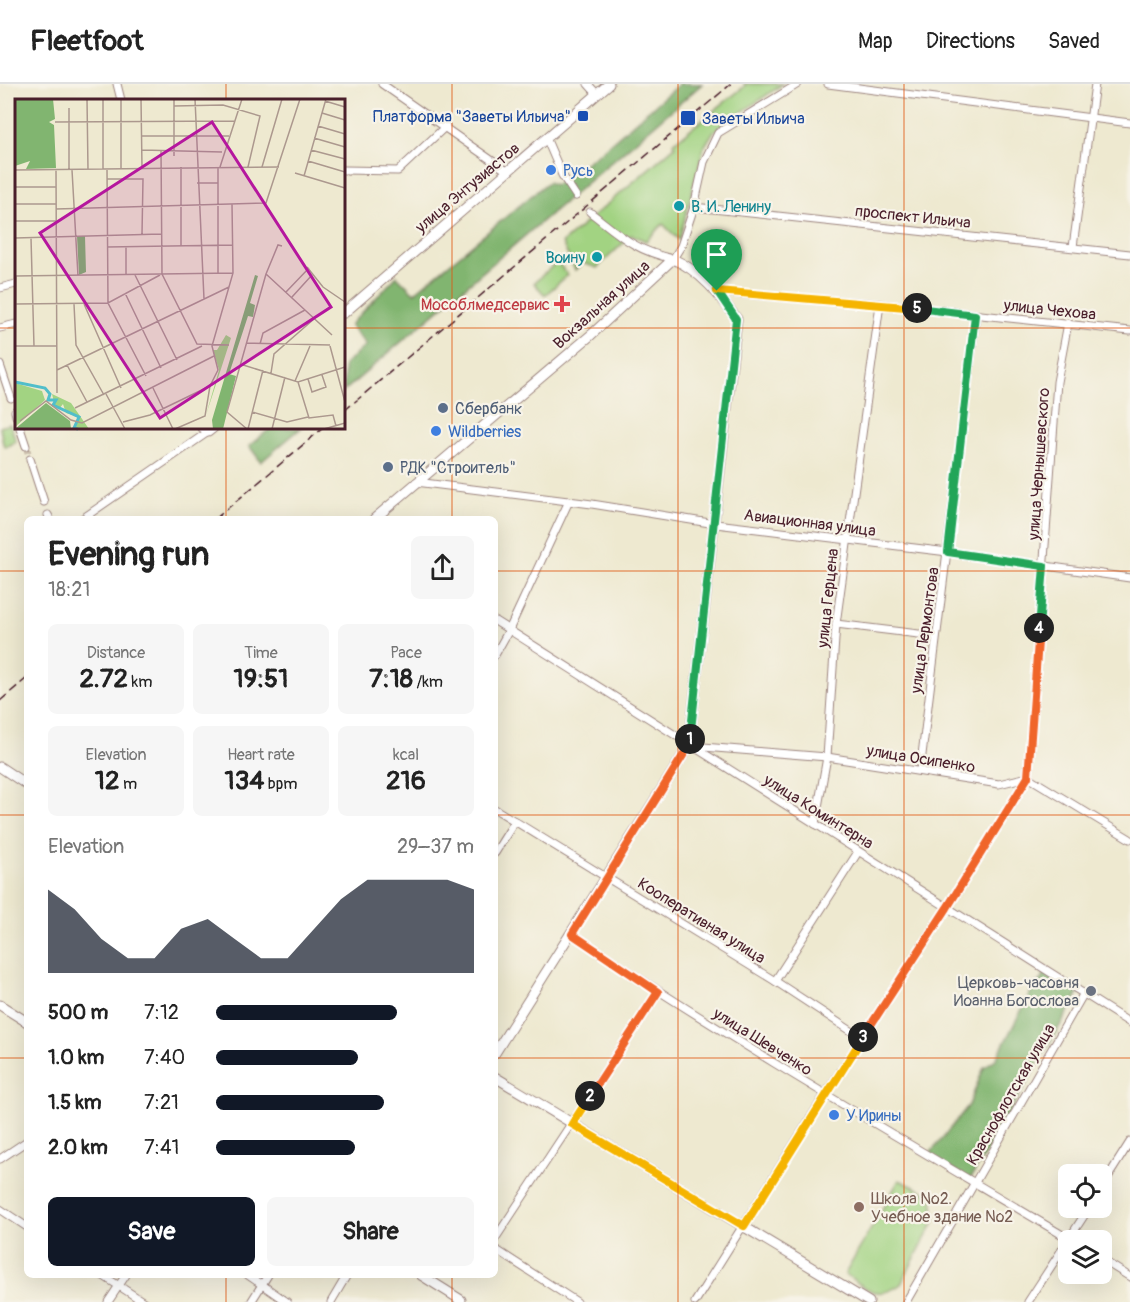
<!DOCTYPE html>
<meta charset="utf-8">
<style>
body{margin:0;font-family:Pangolin,sans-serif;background:#f6f6f6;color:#222;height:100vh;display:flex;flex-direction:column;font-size:22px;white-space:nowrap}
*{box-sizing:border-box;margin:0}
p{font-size:20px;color:#767676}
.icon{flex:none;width:33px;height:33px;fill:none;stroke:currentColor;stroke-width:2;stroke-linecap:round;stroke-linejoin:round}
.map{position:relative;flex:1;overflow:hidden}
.panel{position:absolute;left:24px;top:432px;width:474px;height:762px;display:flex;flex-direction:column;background:#fff;border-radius:9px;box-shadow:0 6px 24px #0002}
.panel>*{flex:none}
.tools{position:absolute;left:1058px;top:1080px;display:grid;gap:12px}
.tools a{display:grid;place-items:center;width:54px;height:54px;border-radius:9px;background:#fff;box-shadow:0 6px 24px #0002;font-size:30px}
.pin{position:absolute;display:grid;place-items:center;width:51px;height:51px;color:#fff;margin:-62px -26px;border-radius:50% 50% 50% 0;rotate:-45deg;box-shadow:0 0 6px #0007}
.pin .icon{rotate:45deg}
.km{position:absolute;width:30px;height:30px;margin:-15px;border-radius:50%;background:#222;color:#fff;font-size:16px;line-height:30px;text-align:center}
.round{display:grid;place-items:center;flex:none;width:63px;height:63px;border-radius:9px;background:#f6f6f6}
.headline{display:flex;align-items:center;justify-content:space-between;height:102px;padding:0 24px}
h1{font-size:33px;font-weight:700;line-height:45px}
.figures{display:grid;grid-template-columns:repeat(3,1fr);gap:9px;height:102px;padding:6px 24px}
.figures div{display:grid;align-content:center;border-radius:9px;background:#f6f6f6;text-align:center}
.figures b{font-size:26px;font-weight:700}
.figures small{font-size:16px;font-weight:400}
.figures p{font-size:16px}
.chart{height:168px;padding:12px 24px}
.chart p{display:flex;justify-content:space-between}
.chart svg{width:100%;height:108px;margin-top:6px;fill:#111827;opacity:.7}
.action{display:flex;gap:12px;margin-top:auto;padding:12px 24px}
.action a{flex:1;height:69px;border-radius:9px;background:#111827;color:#fff;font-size:24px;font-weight:700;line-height:69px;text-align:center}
.action a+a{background:#f6f6f6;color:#222}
ul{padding:0 24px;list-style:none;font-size:20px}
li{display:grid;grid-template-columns:96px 72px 1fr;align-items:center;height:45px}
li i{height:15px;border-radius:8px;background:#111827}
header{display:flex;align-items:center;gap:36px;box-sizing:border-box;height:84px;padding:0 30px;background:#fff;border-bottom:2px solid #e0e0e0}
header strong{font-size:28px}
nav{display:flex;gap:33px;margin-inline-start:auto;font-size:21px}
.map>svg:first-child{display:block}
.green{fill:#a2d382;stroke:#767956;stroke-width:1.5}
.forest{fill:#81b570;stroke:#666a4e;stroke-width:1.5}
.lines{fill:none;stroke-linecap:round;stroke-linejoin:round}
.minor-tunnel{stroke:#cdc1af;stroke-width:7;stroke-dasharray:7 3.5;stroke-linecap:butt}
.minor-casing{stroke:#9c847e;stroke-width:9}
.tertiary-casing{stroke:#9c847e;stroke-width:11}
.minor{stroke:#fff;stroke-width:7}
.tertiary{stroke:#fff;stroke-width:9}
.rail{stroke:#4a1f2b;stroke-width:1.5;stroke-dasharray:9 4.5;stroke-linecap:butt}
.split-1-casing{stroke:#fff;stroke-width:12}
.split-2-casing{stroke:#fff;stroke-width:12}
.split-3-casing{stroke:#fff;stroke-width:12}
.split-4-casing{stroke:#fff;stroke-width:12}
.split-5-casing{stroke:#fff;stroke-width:12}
.split-6-casing{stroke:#fff;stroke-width:12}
.split-1{stroke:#22a559;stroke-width:8}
.split-2{stroke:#f0652b;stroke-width:8}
.split-3{stroke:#f5b400;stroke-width:8}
.split-4{stroke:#f0652b;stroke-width:8}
.split-5{stroke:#22a559;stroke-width:8}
.split-6{stroke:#f5b400;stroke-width:8}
.grid{fill:none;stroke:#e0560e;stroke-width:1.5;stroke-opacity:0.55}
.transit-dot{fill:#1a4fb4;stroke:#f7f3e8;stroke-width:2}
.shop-dot{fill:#3f7fe0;stroke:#f7f3e8;stroke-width:2}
.culture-dot{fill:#0f9aa8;stroke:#f7f3e8;stroke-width:2}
.health-dot{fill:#e0444e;stroke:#f7f3e8;stroke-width:2}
.service-dot{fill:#5c6f8a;stroke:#f7f3e8;stroke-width:2}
.worship-dot{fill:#6b7280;stroke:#f7f3e8;stroke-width:2}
.education-dot{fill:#8d6e63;stroke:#f7f3e8;stroke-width:2}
.labels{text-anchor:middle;stroke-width:4.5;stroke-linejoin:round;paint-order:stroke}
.transit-label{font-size:16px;fill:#164399;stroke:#f7f3e8;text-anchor:end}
.shop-label{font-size:16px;fill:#366cbe;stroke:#f7f3e8;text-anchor:start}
.street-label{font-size:16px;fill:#4a1f2b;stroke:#f7f3e8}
.culture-label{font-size:16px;fill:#0d838f;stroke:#f7f3e8;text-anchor:start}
.health-label{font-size:16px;fill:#be3a42;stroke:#f7f3e8;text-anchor:end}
.service-label{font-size:16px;fill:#4e5e75;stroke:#f7f3e8;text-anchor:start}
.worship-label{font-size:16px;fill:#5b616d;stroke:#f7f3e8;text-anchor:end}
.education-label{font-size:16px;fill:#785e54;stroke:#f7f3e8;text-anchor:start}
.inset-river{fill:none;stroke:#51beca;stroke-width:3}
.inset-road{fill:none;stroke:#ac988e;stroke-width:1.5}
.view{fill:#b5179e;fill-opacity:0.15;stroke:#b5179e;stroke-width:3}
.inset-edge{fill:none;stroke:#4a1f2b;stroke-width:3}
</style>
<header>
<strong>Fleetfoot</strong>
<nav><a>Map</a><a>Directions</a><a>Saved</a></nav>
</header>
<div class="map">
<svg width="1130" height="1218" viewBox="0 0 1130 1218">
<rect width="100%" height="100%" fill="#f7f3e8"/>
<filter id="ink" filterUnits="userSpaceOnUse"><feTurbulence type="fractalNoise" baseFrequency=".0167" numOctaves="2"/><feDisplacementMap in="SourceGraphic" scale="12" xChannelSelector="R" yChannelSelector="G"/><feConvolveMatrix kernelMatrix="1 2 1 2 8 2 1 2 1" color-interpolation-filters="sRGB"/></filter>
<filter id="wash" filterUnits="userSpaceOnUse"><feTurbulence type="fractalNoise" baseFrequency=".008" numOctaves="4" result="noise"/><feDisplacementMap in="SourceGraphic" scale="24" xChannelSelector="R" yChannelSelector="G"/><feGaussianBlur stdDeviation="1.35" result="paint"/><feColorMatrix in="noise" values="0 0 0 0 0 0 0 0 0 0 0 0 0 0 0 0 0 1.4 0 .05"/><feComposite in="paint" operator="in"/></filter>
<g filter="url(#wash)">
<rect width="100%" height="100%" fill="#eee9d0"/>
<g class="green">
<path d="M744 0H783L714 47 704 63 679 156 663 140 646 157 632 151 597 184 583 179 575 186 562 159 675 62 673 59 745 2Z"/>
<path d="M557 178 568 191 545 211 534 199Z"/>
<path d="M10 340 16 357 6 363 3 360 0 343Z"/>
<path d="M899 1096 923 1107 932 1114 935 1136 901 1200C877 1218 866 1204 845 1190Z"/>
</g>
<g class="forest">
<path d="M679 0H702L344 307V281L366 261 350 241 397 192 414 209 548 98 555 101 599 69Z"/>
<path d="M271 344H301L261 378 249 362Z"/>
<path d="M1045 885 1079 909 970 1096 928 1072 969 1021 984 983 996 975 1034 902 1043 894Z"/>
</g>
</g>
<g filter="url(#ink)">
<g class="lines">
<path class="minor-tunnel" d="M26 362 30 375"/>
<defs>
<g id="minor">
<path d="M117 0 121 16"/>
<path d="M382 0 507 87"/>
<path d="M588 0 597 10"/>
<path d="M828 0 1130 39"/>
<path d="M547 56 562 91 576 112"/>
<path d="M344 86 398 87 446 42"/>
<path d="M694 123 1130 170"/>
<path d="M590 128C621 152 634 166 673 175L681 162 694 123 704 78 718 49 798 0"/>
<path d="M1073 163 1095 0"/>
<path d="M0 204 16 200"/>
<path d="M717 208 880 220 1130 247"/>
<path d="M0 244 16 240"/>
<path d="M0 281 11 314"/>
<path d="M15 327 16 332"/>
<path d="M20 344 26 362"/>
<path d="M30 375 44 418"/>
<path d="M416 398 592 420 716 440 948 468 1130 494"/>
<path d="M48 431 50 435"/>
<path d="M82 435 208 348 202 344"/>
<path d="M495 537 1130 939"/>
<path d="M836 540 935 552"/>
<path d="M495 571 509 546 569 417"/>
<path d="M691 662 827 673 999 700 1028 693 1130 755"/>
<path d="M920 687 976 231"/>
<path d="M495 725 775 897 862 954"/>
<path d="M815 740 827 673 836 540 880 220"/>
<path d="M495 769 515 737"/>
<path d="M572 850C734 959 903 1056 1071 1156"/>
<path d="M775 897 858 768"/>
<path d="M0 1075 27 1057"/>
<path d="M1101 1104 1130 1058"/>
<path d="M0 1125 27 1143"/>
<path d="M495 1155 658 908"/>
<path d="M495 1165 577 1218"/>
<path d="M1101 1175 1130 1193"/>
<path d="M102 1191 144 1218"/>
<path d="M248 1191 287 1218"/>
<path d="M108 1218 126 1191"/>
<path d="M251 1218 268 1191"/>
<path d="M331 1218 347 1191"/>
<path d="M695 1218 825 1011 947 824 1028 693 1057 298 1068 239"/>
<path d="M906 1218 1084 909"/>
<path d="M1028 1218 1089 1124"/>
</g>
<g id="tertiary">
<path d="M344 229 609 0"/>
<path d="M208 348 213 344"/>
<path d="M374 435 591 251 673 175C701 187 719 211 737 235L689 662 495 969"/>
<path d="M0 683 27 701"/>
<path d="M0 921 27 938"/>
<path d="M495 993 869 1218"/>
<path d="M421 1191 461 1216 459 1218"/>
</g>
</defs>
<use href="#minor" class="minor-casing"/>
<use href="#tertiary" class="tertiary-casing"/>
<use href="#minor" class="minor"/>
<use href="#tertiary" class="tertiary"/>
<g class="rail">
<path d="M344 327 731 0"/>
<path d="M215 435 323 344"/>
<path d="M0 617 27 594"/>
</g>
</g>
</g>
<g class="lines" filter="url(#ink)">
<defs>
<path id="split-1" d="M690 655 736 235 717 207"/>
<path id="split-2" d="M590 1012 658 908 572 850 689 662 690 655"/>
<path id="split-3" d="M590 1012 572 1040 744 1142 863 953"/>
<path id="split-4" d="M863 953 947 824 1028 693 1039 544"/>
<path id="split-5" d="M917 224 975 231 948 468 1044 482 1039 544"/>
<path id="split-6" d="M717 207 917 224"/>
</defs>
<use href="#split-1" class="split-1-casing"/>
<use href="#split-2" class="split-2-casing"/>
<use href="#split-3" class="split-3-casing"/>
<use href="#split-4" class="split-4-casing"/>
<use href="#split-5" class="split-5-casing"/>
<use href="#split-6" class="split-6-casing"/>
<use href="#split-1" class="split-1"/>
<use href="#split-2" class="split-2"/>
<use href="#split-3" class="split-3"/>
<use href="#split-4" class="split-4"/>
<use href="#split-5" class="split-5"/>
<use href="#split-6" class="split-6"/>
</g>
<path class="grid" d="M226 0V16M452 0V435M678 0V1218M904 0V1218M0 244H16M344 244H1130M226 344V435M0 487H27M495 487H1130M0 731H27M495 731H1130M0 974H27M495 974H1130M226 1191V1218M452 1191V1218"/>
<g class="transit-dot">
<rect x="577" y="26" width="12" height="12" rx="3"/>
<rect x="680" y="26" width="16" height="16" rx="3"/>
</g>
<g class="shop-dot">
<circle cx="551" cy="86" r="6"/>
<circle cx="436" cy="347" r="6"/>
<circle cx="834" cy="1031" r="6"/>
</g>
<g class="culture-dot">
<circle cx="679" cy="122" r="6"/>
<circle cx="597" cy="173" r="6"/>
</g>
<path class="health-dot" d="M559 211h6v6h6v6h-6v6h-6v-6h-6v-6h6z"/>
<g class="service-dot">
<circle cx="443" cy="324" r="6"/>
<circle cx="388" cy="383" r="6"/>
</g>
<circle class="worship-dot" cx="1091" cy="907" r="6"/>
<circle class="education-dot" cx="859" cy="1123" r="6"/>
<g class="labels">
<g class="transit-label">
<text x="571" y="38">Платформа "Заветы Ильича"</text>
<text x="702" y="40" text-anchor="start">Заветы Ильича</text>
</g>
<g class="shop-label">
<text x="563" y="92">Русь</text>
<text x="448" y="353">Wildberries</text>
<text x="846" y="1037">У Ирины</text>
</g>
<g class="street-label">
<text transform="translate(467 103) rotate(-40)" y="6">улица Энтузиастов</text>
<text transform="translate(913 132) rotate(6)" y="6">проспект Ильича</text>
<text transform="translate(601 220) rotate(-42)" y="6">Вокзальная улица</text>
<text transform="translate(1050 225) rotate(6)" y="6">улица Чехова</text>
<text transform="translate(1038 380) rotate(-86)" y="6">улица Чернышевского</text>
<text transform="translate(810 438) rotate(7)" y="6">Авиационная улица</text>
<text transform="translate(827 514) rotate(-84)" y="6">улица Герцена</text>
<text transform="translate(924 546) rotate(-82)" y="6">улица Лермонтова</text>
<text transform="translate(921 674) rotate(9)" y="6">улица Осипенко</text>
<text transform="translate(819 727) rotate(32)" y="6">улица Коминтерна</text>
<text transform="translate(702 836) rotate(32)" y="6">Кооперативная улица</text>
<text transform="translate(763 957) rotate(32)" y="6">улица Шевченко</text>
<text transform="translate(1010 1010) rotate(-60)" y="6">Краснофлотская улица</text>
</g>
<g class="culture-label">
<text x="691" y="128">В. И. Ленину</text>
<text x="585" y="179" text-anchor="end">Воину</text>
</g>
<g class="health-label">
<text x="550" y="226">Мособлмедсервис</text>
</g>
<g class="service-label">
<text x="455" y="330">Сбербанк</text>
<text x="400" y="389">РДК "Строитель"</text>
</g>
<g class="worship-label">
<text x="1079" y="904">Церковь-часовня<tspan x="1079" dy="18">Иоанна Богослова</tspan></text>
</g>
<g class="education-label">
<text x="871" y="1120">Школа №2.<tspan x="871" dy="18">Учебное здание №2</tspan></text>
</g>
</g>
<g transform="translate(15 15)">
<rect width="330" height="330" fill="#eee9d0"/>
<path d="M211 236 216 239 191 316 204 271 198 251H202ZM0 284 27 292 30 301 0 328ZM37 295 56 304 74 330H58L64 318 51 314 48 305 44 310 40 307Z" fill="#a2d382"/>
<path d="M0 0H38L40 20 34 23 39 26 41 69 11 70 15 62 0 67ZM62 137H70L71 173 64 176ZM240 176 243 177 235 204 240 206 238 218 233 217 214 275 221 277 208 330H198L197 321ZM31 304 55 322 56 330H0Z" fill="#81b570"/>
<path class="inset-river" d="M0 283 30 289 35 295 33 301H41L38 306 64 318 59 329 63 330"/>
<path class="inset-road" d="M72 0 73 71M126 0 127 69M180 0 189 200M310 2 330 8M159 7 208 6 245 17 233 68M54 9V71M307 14 330 21M40 23 220 22M303 27 330 35M126 37H214M299 39 330 48M127 51 207 53M146 51 147 175 182 245 214 246M296 51 330 60M159 57V0M293 62 330 73M166 68V147M205 68 227 0M247 68 267 0M88 70V0M92 70 93 204 131 277M106 70V0M0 71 264 68M41 71 42 294M57 71 63 177M280 74 330 89M289 77 311 0M92 80H128L127 135M182 84H203M0 88H41M0 105H41M41 110 251 104 285 0M0 122H41M0 139 146 135M16 139 19 247M92 148 218 146M111 148V176M292 168 308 188 330 203M203 175V68M251 175 317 236M120 176 162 261M0 177 218 174M271 193 294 169M110 194 146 269M277 198 297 176M0 205 93 204 145 176M59 205 61 246 89 296M69 205 106 289M231 244 315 246M245 245 248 234 290 211M0 247H42M315 247 330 303M0 265 1 177M225 265 283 283 330 268M52 266 72 303M42 271 214 188M256 274 259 255 299 220M293 280 297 293 311 288 307 276M280 282 295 247M283 283 294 319 318 316 321 327M138 289 158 330M91 295 110 330M60 309 187 247M237 313 272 323 293 318M5 322 31 302 56 321 67 324 199 257M108 323 135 316 195 287M160 330 190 317 195 287 203 271 197 247 218 174 217 105M232 330 212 313 251 175 263 146 267 147M233 330 248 271M257 330 270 278M309 330 330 324"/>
<path class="view" d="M197 23 316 208 145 319 25 134Z"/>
<rect width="330" height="330" class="inset-edge"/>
</g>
</svg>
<div class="tools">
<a><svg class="icon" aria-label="locate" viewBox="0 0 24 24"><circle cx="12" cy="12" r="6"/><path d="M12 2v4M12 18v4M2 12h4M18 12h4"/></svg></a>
<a><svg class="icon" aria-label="layers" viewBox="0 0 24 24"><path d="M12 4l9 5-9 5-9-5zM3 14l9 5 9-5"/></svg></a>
</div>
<div class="pin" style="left:717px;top:207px;background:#1e9e55"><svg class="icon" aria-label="arrive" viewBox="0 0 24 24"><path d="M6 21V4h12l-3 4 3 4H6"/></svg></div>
<b class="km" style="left:690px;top:655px">1</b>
<b class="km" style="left:590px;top:1012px">2</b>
<b class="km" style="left:863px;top:953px">3</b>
<b class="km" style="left:1039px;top:544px">4</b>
<b class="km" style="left:917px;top:224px">5</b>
<section class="panel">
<div class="headline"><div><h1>Evening run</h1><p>18:21</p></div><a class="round"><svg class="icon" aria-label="share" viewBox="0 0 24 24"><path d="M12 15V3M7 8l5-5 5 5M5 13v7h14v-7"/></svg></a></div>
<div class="figures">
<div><p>Distance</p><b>2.72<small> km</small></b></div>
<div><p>Time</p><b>19:51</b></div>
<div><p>Pace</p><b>7:18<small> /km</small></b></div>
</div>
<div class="figures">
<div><p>Elevation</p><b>12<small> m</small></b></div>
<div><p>Heart rate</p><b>134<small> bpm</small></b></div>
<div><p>kcal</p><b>216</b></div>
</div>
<div class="chart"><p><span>Elevation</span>29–37 m</p>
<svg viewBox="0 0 160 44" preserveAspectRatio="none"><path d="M0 44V10L10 18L20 30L30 38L40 38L50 26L60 22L70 30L80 38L90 38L100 26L110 14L120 6L130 6L140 6L150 6L160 10V44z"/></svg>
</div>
<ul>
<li><b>500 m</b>7:12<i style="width:70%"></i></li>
<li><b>1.0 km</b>7:40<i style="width:55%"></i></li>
<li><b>1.5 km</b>7:21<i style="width:65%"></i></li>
<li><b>2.0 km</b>7:41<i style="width:54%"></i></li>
</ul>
<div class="action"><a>Save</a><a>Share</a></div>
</section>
</div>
